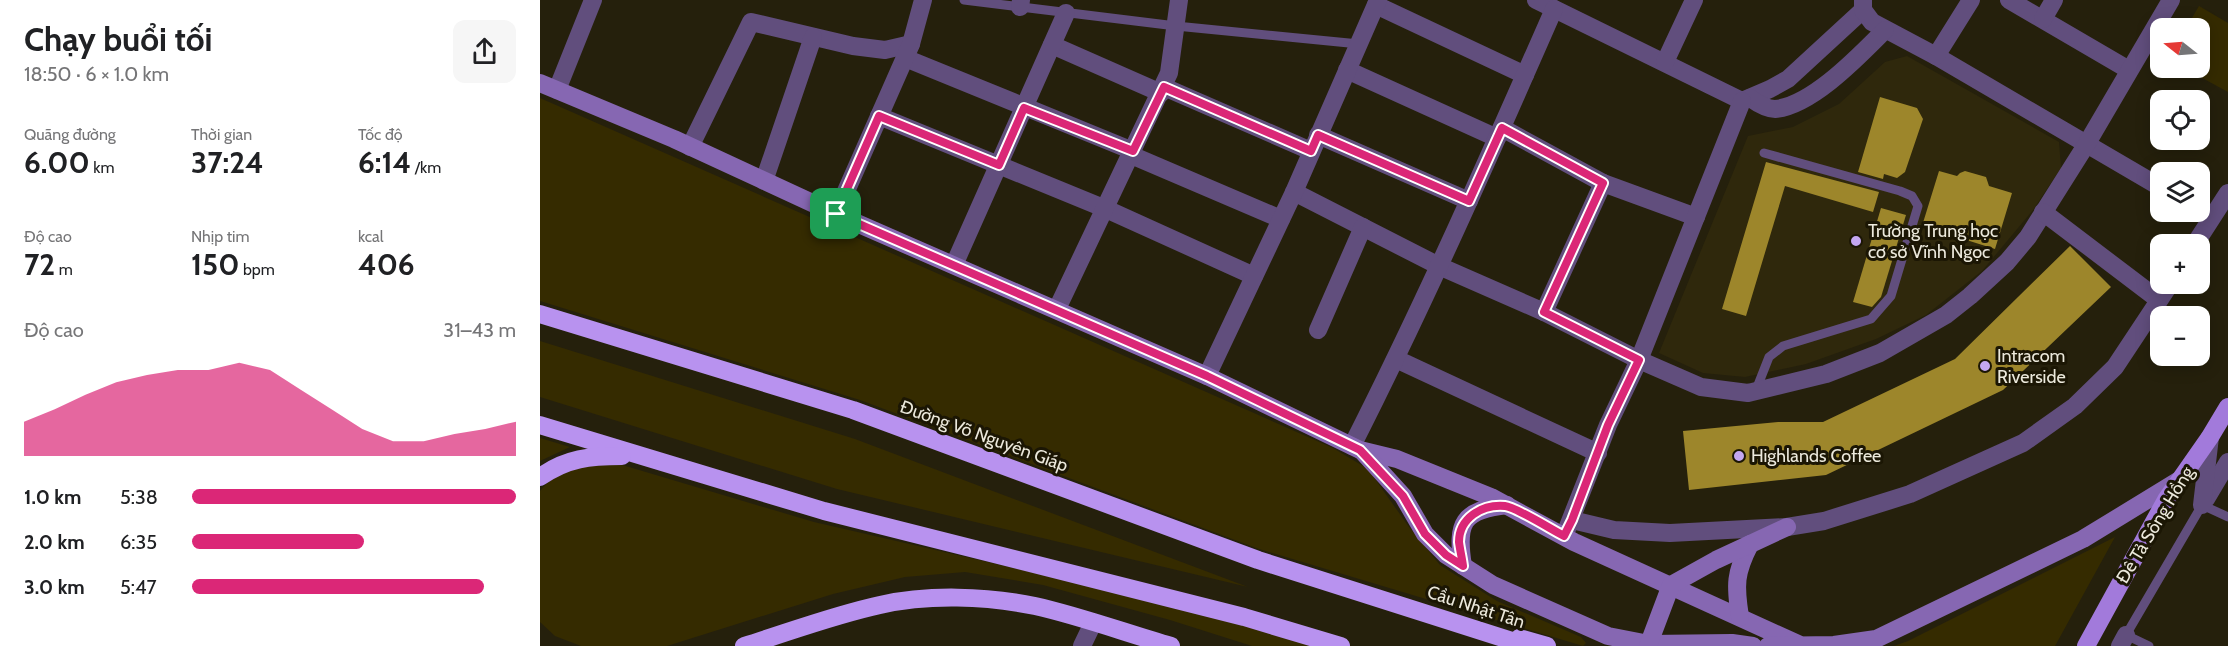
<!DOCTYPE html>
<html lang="vi">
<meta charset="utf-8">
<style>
body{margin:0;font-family:Cabin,sans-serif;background:#f6f6f6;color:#202124;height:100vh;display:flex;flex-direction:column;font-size:22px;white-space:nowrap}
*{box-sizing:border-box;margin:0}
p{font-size:20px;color:#757577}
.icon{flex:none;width:33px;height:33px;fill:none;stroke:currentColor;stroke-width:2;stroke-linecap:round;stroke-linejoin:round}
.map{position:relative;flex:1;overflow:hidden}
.sheet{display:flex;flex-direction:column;background:#fff;width:540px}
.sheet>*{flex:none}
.needle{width:39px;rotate:287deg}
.buttons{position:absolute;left:1610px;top:18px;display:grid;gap:12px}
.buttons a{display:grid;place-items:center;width:60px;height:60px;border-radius:12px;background:#fff;box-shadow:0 3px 15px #0003;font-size:30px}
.pin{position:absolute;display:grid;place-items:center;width:51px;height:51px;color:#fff;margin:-26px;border-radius:12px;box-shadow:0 3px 9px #0006}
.round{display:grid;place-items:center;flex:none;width:63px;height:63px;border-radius:12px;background:#f6f6f6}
.head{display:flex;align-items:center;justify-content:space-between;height:102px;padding:0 24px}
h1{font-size:33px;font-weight:700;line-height:45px}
.metrics{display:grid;grid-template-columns:repeat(3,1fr);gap:9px;height:102px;padding:6px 24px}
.metrics div{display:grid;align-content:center}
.metrics b{font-size:30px;font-weight:700}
.metrics small{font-size:16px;font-weight:400}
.metrics p{font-size:16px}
.chart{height:168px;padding:12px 24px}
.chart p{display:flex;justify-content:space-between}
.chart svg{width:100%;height:108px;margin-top:6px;fill:#db2777;opacity:.7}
ul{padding:0 24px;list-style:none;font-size:20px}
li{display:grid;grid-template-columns:96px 72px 1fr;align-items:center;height:45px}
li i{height:15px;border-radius:8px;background:#db2777}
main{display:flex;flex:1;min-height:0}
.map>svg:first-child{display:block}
.built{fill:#2f280c}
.green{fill:#352b00}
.building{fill:#9d862b}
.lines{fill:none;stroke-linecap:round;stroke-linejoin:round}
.lane{stroke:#614e7d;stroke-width:9}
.street{stroke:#614e7d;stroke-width:18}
.secondary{stroke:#8667b2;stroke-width:18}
.primary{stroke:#a27adb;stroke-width:18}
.highway{stroke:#b892ef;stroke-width:18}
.route-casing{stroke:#fff;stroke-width:12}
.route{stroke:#db2777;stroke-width:8}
.poi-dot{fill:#c4a7f1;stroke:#1b1604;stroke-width:2}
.labels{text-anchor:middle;stroke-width:6;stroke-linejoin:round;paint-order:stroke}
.poi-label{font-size:18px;fill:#ece9dc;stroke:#1b1604;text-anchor:start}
.street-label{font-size:18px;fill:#ece9dc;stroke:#1b1604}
</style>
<main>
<section class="sheet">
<div class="head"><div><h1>Chạy buổi tối</h1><p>18:50 · 6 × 1.0 km</p></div><a class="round"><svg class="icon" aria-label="share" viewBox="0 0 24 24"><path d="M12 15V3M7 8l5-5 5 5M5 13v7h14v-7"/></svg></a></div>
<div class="metrics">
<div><p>Quãng đường</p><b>6.00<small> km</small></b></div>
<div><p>Thời gian</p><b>37:24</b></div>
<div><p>Tốc độ</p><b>6:14<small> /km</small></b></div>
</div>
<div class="metrics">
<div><p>Độ cao</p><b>72<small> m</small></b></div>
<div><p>Nhịp tim</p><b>150<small> bpm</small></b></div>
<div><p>kcal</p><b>406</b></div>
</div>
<div class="chart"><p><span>Độ cao</span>31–43 m</p>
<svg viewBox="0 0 160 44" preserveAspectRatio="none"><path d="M0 44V30L10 25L20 19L30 14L40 11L50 9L60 9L70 6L80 9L90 17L100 25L110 33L120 38L130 38L140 35L150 33L160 30V44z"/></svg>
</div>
<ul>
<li><b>1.0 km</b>5:38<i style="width:100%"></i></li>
<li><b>2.0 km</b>6:35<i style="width:53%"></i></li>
<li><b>3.0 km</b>5:47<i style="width:90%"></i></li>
</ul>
</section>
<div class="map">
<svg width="1688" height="646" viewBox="0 0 1688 646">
<rect width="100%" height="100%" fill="#25200c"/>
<path class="built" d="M1367 56 1519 142 1521 168 1493 210 1442 271 1386 315 1336 339 1266 364 1205 377 1163 373 1119 353 1208 136 1253 127 1299 104 1345 62Z"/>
<g class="green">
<path d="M1659 6 1688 23V92L1644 68H1659V28H1646Z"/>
<path d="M0 98 793 448 828 469 869 527 900 565 957 601 1041 637 1046 643 1043 646 719 549 320 400 0 301Z"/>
<path d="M0 341 315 439 708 587 297 489 0 397Z"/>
<path d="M0 438 30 447 0 461Z"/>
<path d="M55 462 79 464 274 522 504 575 787 646H712L630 620 503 585 425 572 365 577 293 594 127 646H41L15 636 0 622V491C15 473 33 467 55 462Z"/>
<path d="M1575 537 1515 646H1354L1368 641Z"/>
</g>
<g class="building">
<path d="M1340 97 1377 108 1383 119 1365 172 1357 178 1344 174 1343 179 1318 172Z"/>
<path d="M1226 162 1339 192 1333 212 1245 186 1206 316 1182 309Z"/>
<path d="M1399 171 1417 176 1420 173 1425 171 1446 177 1449 186 1472 193 1455 249 1382 226Z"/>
<path d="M1341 208 1366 215 1341 297 1332 307 1313 302Z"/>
<path d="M1530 246 1571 287 1463 390 1286 475 1149 490 1143 431 1238 422H1283L1415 359Z"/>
</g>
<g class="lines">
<g class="lane">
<path d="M424 0 636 26 819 44"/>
<path d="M1216 390 1229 357 1243 346 1331 319 1351 296 1378 206 1372 196 1360 191 1224 153"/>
<path d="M1609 646 1586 635 1662 505 1688 517"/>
</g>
<g class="street">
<path d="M996 0 1202 101 1230 89 1248 79 1323 10"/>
<path d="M1323 0V10L1332 22 1396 56 1620 187"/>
<path d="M1469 0 1589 70"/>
<path d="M836 5 985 75"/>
<path d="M480 7 481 0"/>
<path d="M1503 19 1514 0"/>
<path d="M512 45 621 93"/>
<path d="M1396 56 1431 0"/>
<path d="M365 58 593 151"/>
<path d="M1125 62 1154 0"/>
<path d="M807 70 957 138"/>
<path d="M624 87 771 151"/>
<path d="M17 90 53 0"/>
<path d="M1210 98C1217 103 1226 109 1235 109 1272 106 1320 55 1345 30"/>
<path d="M339 116 566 209 714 276"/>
<path d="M962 128 1063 183 1004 312"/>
<path d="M778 135 929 201"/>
<path d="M150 147 211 22 313 46 345 50 371 44"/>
<path d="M591 155 741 219"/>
<path d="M224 181 273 37"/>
<path d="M1063 183 1156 217"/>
<path d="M754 192 899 266 1004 312 1099 360 1161 387 1208 393 1286 374 1340 353 1406 315 1430 296 1467 262 1488 237 1546 145 1631 0"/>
<path d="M1503 212 1619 300"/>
<path d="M296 214 371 44 383 0"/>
<path d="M1655 244 1688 193"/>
<path d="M414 265 526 13"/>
<path d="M517 309 629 73 639 0"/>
<path d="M778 330 823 227"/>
<path d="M856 359 1058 453"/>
<path d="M667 376 754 192 838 0"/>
<path d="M812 446C885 302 950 155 1014 9"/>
<path d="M1666 499 1688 462"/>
<path d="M1662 505 1670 437"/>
<path d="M1032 520 1074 530 1130 533 1247 527 1284 521 1370 494 1483 443 1535 406 1575 367 1630 284"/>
<path d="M1027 529 1068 425 1099 360 1202 101"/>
<path d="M542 646 553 623"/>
<path d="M1580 646 1586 635"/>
</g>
<g class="secondary">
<path d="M0 83 134 139 296 214 667 376 820 450 857 459 951 497 1034 542 1258 644"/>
<path d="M822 451 863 496 885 534 906 555 953 585 1068 636 1109 644 1192 643 1213 646"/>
<path d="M923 566C916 523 922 510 967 505"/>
<path d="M1200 617C1195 585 1195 573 1210 544"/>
<path d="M1108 646 1131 585 1176 560 1247 527"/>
<path d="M1228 646 1294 645 1336 639 1543 539 1638 481"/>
</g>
<path class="primary" d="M1546 646 1626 500 1670 437 1688 407"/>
<g class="highway">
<path d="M0 314 313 410 718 560 988 646"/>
<path d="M0 425 284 511 704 617 801 646"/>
<path d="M0 477C27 458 50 456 82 456"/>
<path d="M979 638 1007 646"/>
<path d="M204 646C249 632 294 615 340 605 388 594 446 596 495 606 540 616 586 633 631 646"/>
</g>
</g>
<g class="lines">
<defs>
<path id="route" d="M624 87 771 151 778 135 929 201 962 128 1063 183 1004 312 1099 360 1068 425 1032 520 1024 536C1012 530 976 507 965 506 942 504 919 518 919 542 920 550 922 558 923 566L906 555 885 534 863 496 820 450 667 376 296 214 339 116 459 165 484 108 593 151Z"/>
</defs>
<use href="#route" class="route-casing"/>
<use href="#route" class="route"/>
</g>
<g class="poi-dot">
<circle cx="1316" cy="241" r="6"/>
<circle cx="1445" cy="366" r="6"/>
<circle cx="1199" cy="456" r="6"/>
</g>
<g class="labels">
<g class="poi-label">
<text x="1328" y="237">Trường Trung học<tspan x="1328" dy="21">cơ sở Vĩnh Ngọc</tspan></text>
<text x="1457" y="362">Intracom<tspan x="1457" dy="21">Riverside</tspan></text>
<text x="1211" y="462">Highlands Coffee</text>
</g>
<g class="street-label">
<text transform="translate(444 436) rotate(20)" y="6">Đường Võ Nguyên Giáp</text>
<text transform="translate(1615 525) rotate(-59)" y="6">Đê Tả Sông Hồng</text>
<text transform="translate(936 607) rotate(18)" y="6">Cầu Nhật Tân</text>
</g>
</g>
</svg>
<div class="buttons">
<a><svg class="needle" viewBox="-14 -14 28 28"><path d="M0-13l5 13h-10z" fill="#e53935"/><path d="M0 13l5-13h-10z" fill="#757577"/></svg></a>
<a><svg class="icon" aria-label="locate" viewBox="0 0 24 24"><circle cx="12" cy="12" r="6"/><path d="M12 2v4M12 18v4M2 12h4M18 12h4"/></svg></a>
<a><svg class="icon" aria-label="layers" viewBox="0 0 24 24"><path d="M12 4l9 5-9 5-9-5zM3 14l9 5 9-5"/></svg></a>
<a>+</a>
<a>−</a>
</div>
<div class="pin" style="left:296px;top:214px;background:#1e9e55"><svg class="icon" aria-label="arrive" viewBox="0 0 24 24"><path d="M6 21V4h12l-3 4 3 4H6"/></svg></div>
</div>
</main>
